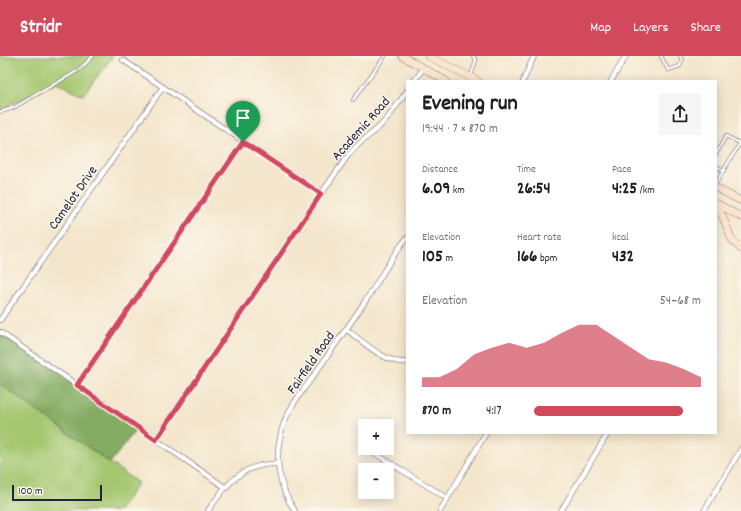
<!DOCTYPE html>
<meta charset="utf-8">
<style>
body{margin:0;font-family:Dekko,sans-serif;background:#f6f6f6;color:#202124;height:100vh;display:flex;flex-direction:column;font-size:15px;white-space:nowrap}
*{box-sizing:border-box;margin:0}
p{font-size:13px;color:#757577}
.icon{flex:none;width:22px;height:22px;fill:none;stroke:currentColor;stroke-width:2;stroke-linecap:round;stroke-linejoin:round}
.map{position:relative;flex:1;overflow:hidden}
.details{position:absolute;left:406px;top:24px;width:311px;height:354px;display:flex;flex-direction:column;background:#fff;border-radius:0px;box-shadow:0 2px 10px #0003}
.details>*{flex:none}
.controls{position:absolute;left:358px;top:363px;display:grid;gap:8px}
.controls a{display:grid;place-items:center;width:36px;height:36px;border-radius:0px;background:#fff;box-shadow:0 2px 10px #0003;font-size:20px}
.scale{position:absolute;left:12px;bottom:10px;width:90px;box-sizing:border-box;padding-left:4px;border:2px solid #22223b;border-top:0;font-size:11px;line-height:14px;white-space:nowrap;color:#22223b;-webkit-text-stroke:3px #fbf7ec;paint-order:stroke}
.pin{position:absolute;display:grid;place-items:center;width:34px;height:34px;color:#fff;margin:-41px -17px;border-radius:50% 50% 50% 0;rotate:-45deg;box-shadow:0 0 4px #0007}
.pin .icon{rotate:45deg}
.round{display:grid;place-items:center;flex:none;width:42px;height:42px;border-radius:0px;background:#f6f6f6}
.overview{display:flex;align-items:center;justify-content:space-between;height:68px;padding:0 16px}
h1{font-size:22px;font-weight:700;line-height:30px}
.figures{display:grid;grid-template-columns:repeat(3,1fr);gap:6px;height:68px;padding:4px 16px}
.figures div{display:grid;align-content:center}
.figures b{font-size:17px;font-weight:700}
.figures small{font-size:11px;font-weight:400}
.figures p{font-size:11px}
.chart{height:112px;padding:8px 16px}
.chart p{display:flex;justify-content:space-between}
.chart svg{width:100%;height:72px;margin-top:4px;fill:#d1495b;opacity:.7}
ul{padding:0 16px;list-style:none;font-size:13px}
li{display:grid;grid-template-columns:64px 48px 1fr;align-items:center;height:30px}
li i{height:10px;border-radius:5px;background:#d1495b}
header{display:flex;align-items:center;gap:24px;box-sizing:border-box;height:56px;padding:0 20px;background:#d1495b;color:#fff}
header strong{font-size:19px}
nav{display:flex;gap:22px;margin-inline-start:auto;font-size:14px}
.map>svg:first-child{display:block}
.green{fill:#a5c770;stroke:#647456}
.forest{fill:#84ac62;stroke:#53674e}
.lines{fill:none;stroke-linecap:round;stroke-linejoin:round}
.lane-casing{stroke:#8b8484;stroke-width:4}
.street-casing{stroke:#8b8484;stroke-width:6}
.secondary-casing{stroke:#8b8484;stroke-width:8}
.lane{stroke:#fff;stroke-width:2.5}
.street{stroke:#fff;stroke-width:4.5}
.secondary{stroke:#fbe5cf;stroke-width:7}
.route-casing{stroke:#fff;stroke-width:8}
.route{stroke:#d1495b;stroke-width:5}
.labels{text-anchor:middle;stroke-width:3;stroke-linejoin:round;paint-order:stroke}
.street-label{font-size:14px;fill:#22223b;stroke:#fbf7ec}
</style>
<header>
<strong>Stridr</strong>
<nav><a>Map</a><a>Layers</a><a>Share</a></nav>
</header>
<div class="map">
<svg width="741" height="455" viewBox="0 0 741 455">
<rect width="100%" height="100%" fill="#fbf7ec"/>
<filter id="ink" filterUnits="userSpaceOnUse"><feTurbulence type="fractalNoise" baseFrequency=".025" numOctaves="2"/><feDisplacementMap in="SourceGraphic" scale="8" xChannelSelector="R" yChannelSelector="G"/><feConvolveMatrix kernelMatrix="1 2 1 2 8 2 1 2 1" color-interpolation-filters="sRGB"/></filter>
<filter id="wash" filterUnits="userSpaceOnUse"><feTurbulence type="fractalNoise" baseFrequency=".012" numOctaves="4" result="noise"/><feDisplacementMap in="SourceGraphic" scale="16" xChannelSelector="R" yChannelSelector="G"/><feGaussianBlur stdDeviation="0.9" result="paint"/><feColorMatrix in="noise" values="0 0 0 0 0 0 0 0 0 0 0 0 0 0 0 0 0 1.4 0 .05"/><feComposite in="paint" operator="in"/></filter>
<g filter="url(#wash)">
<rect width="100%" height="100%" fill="#f4e6cc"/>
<g class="green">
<path d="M0 0H113L83 39 56 26 0 54Z"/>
<path d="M0 328 138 427 119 455H0Z"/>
</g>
<path class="forest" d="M0 275 138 371 110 407 0 328Z"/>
</g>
<g filter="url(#ink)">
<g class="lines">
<defs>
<g id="lane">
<path d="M661 0 668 14 680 10 682 4 680 0"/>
<path d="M471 20 476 4 473 0"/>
<path d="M353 44 385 0"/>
<path d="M0 56 13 52 79 14 93 0"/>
<path d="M716 98 726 80 740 87 716 127"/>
<path d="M716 110 724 115"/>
</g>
<g id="street">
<path d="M123 4 321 138"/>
<path d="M414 25 423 13"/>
<path d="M523 25 534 0"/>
<path d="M611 25 626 0"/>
<path d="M0 264 163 31"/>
<path d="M346 273C362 285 387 309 407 306"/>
<path d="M0 276 226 432"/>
<path d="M77 329 243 86"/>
<path d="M156 383 321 138 349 98 360 87 378 72 387 63 407 35"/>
<path d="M374 397 447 442"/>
<path d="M208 455C225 429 244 406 278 408"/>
<path d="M295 455C279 432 274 404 281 377 286 355 301 337 314 319 332 293 351 267 368 241 381 222 391 200 407 182"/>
<path d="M440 455 486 377"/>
<path d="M561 455 608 377"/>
<path d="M704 455 741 393"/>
</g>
<g id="secondary">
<path d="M402 0 446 25"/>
<path d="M428 0 478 25"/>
<path d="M716 132 741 145"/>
<path d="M716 147 741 161"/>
<path d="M716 152 722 159 732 184 741 193"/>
</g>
</defs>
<use href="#lane" class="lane-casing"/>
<use href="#street" class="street-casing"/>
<use href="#secondary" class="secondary-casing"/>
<use href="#lane" class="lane"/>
<use href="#street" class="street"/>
<use href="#secondary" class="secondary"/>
</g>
</g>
<g class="lines" filter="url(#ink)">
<defs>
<path id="route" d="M243 86 321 138 156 384 77 329Z"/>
</defs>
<use href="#route" class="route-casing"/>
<use href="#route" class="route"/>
</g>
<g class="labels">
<g class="street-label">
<text transform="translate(360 72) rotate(-48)" y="5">Academic Road</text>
<text transform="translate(72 141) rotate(-55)" y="5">Camelot Drive</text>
<text transform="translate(310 306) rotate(-55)" y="5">Fairfield Road</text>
</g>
</g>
</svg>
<div class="controls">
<a>+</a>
<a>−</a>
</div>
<div class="scale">100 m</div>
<div class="pin" style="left:243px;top:86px;background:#1e9e55"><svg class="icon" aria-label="arrive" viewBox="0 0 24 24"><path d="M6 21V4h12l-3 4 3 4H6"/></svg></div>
<section class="details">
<div class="overview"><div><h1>Evening run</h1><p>19:44 · 7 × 870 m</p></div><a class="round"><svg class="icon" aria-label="share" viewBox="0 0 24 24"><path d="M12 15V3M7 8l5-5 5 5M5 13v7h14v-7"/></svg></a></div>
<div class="figures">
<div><p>Distance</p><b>6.09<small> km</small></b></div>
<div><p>Time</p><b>26:54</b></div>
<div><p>Pace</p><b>4:25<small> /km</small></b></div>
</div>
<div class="figures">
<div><p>Elevation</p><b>105<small> m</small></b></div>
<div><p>Heart rate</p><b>166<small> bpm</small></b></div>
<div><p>kcal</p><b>432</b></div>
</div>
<div class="chart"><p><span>Elevation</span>54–68 m</p>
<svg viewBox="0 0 160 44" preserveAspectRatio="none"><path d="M0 44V38L10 38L20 33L30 24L40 20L50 17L60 20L70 17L80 11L90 6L100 6L110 13L120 20L130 27L140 29L150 33L160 38V44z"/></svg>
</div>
<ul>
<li><b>870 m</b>4:17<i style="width:89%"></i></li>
</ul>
</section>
</div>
